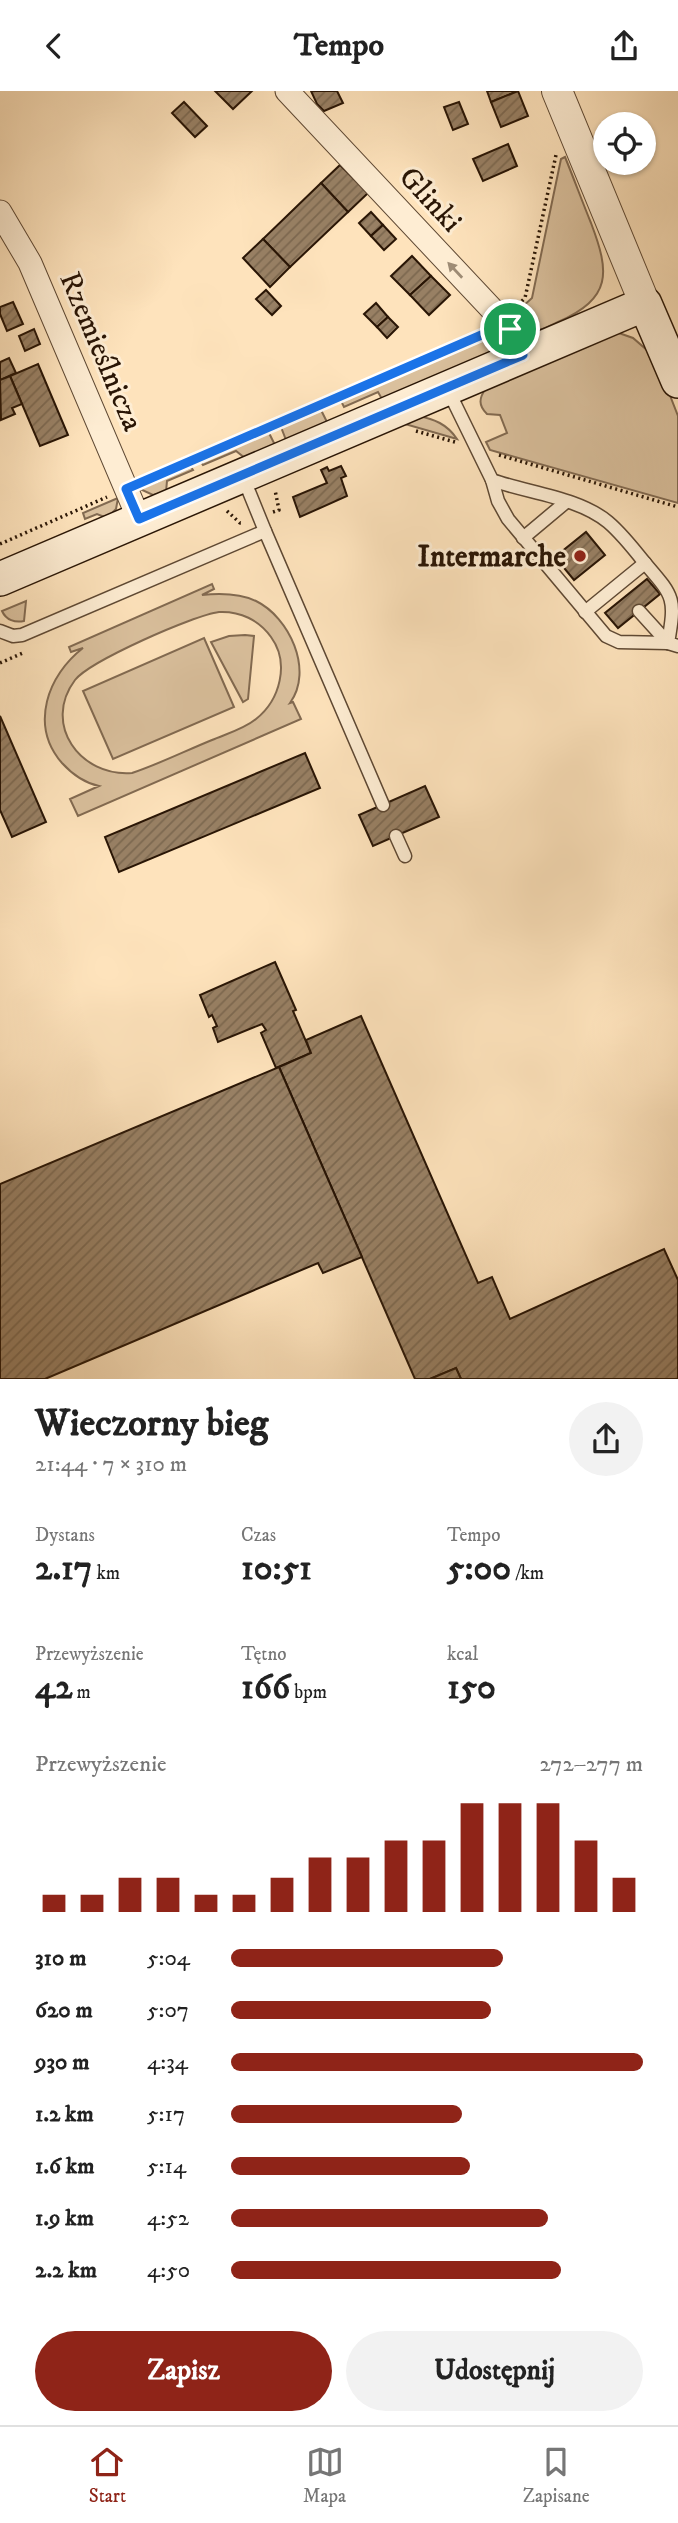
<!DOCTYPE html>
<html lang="pl">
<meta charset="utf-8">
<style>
body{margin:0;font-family:"IM FELL DW Pica",serif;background:#f2f2f2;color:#222;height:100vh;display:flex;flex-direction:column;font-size:26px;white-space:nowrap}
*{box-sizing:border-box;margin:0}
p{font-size:23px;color:#767676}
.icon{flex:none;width:38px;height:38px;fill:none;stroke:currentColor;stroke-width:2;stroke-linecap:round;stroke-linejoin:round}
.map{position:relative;height:1288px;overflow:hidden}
.side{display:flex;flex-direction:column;background:#fff;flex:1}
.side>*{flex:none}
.controls{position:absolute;left:593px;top:21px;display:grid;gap:14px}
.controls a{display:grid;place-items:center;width:63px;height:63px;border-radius:50%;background:#fff;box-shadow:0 2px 5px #0004;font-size:35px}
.pin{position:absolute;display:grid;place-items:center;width:60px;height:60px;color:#fff;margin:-30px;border:4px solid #fff;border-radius:50%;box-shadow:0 2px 7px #0007}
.round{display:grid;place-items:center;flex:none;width:74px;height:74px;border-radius:37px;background:#f2f2f2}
.summary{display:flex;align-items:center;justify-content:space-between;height:119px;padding:0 35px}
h1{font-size:38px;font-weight:800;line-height:52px}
.figures{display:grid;grid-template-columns:repeat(3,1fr);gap:10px;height:119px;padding:7px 35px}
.figures div{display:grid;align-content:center}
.figures b{font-size:35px;font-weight:800}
.figures small{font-size:19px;font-weight:400}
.figures p{font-size:19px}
.chart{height:196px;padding:14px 35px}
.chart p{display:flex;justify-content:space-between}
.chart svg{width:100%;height:126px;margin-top:7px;stroke:#8f2418;stroke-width:6}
.action{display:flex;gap:14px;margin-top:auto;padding:14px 35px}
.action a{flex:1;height:80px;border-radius:42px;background:#8f2418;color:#fff;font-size:28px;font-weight:800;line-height:80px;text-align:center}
.action a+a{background:#f2f2f2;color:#222}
ul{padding:0 35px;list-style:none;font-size:23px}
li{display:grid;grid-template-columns:112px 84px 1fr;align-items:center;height:52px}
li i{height:18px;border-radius:9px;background:#8f2418}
header{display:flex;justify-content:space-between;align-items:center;height:91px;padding:0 35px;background:#fff;font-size:32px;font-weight:800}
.tabs{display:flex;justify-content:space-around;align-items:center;height:98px;border-top:2px solid #e0e0e0;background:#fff;font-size:19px;color:#767676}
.tabs a{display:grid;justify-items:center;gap:4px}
.tabs .selected{color:#8f2418}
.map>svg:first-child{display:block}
.grass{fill:#dac09d;stroke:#826a51;stroke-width:2;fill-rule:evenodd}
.building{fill:url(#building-hatch);stroke:#291505;stroke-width:2}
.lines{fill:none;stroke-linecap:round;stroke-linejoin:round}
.service-casing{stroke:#5e4833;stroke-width:15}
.minor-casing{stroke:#5e4833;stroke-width:25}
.tertiary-casing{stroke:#5e4833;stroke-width:32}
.secondary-casing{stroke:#291505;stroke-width:36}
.path{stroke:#291505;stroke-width:3.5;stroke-dasharray:2 3.5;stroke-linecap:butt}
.service{stroke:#feedd3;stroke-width:12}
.minor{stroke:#feedd3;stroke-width:23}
.tertiary{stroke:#feedd3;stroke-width:30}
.secondary{stroke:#feedd3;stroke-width:33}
.oneway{fill:#9e8c76}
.route-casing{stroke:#fff;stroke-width:14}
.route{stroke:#1a73e8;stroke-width:9}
.poi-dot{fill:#8f2418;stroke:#feedd3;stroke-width:2.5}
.labels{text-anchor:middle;stroke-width:6;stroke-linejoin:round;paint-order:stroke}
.street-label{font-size:30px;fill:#291505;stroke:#feedd3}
.poi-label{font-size:30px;font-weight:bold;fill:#291505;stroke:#feedd3;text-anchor:end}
</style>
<header><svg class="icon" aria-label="back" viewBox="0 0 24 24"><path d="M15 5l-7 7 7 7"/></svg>Tempo<svg class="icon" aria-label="share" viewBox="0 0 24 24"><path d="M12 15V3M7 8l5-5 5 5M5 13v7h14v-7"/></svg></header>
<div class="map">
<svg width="678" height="1288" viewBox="0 0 678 1288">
<defs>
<pattern id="building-hatch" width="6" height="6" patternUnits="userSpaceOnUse" patternTransform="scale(1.75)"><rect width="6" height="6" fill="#988064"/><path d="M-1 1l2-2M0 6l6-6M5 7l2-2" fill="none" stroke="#7c6850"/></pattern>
</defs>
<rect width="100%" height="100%" fill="#fee3bc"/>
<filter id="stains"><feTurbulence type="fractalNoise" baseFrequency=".00286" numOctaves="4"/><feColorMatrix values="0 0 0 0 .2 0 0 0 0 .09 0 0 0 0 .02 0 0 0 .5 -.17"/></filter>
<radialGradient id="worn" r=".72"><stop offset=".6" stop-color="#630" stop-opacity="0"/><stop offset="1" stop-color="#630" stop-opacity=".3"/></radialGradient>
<g class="grass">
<path d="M565 66C574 88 582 110 591 132 610 182 612 207 558 231 535 242 531 245 510 227L532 207 561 68Z"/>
<path d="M501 236 504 247 498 258 382 308 378 301 344 316 341 310 496 242Z"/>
<path d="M616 241 633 247 648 260 660 279 678 325V412L490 359 486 351 507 342 500 324 487 323C478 314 479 307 486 297Z"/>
<path d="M321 319 327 331 286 349 281 336Z"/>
<path d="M418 325C434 328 447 333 457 348L398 331Z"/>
<path d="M269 342 275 354 245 367 236 360 203 374 201 371Z"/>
<path d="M191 376 193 379 167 390 166 401 153 404 140 398Z"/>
<path d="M118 407 116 418 107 427 97 423 85 428 83 422Z"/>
<path d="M212 493 214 498 202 504C221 502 239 502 256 510 289 526 314 579 290 612L293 611 301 628 78 725 70 708 99 695C85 692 72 683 62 672 29 634 48 584 83 557L71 561 69 556ZM219 521C240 520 259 529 271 546 290 572 280 609 256 628 244 638 226 643 212 649 185 660 159 673 132 682 80 686 42 633 75 589 90 570 194 524 219 521Z"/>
<path d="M26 510 24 530C15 532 6 529 2 520Z"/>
<path d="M245 544 254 545 248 608 243 611 211 551 229 545Z"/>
<path d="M204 547 234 616 113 668 83 600Z"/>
</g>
<g class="building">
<path d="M215 0H252L233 18Z"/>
<path d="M311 0H337L343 12 324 20 317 13Z"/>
<path d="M487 0H518L491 11Z"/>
<path d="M518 0 528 25 501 36 491 11Z"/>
<path d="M184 11 207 35 195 46 172 22Z"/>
<path d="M459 11 468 33 453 39 444 16Z"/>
<path d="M508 53 517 75 483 90 473 68Z"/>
<path d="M340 74 368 102 348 121 321 92Z"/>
<path d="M321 92 348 121 290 176 263 148Z"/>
<path d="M371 121 383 134 371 145 359 132Z"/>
<path d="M383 134 396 148 384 159 371 145Z"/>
<path d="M263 148 290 176 270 196 243 167Z"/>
<path d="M412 165 431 185 410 204 391 185Z"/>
<path d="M431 185 450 204 429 224 410 204Z"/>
<path d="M266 199 281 215 272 224 256 208Z"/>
<path d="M13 211 23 233 7 240 0 223V216Z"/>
<path d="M376 212 388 226 377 236 364 223Z"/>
<path d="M388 226 398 236 387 247 377 236Z"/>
<path d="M34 238 40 253 25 260 19 245Z"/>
<path d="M9 267 16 282 0 289V271Z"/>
<path d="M38 273 68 344 40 355 10 285Z"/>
<path d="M10 285 22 313 12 317 15 323 1 329 0 289Z"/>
<path d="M341 375 346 385 341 387 347 405 300 426 293 406 327 392 321 379 327 376 329 380Z"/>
<path d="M586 441 605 464 574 489 555 466Z"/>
<path d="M647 488 660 503 618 537 605 522Z"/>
<path d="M0 625 46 731 12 746 0 719Z"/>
<path d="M305 662 320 697 119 781 105 746Z"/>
<path d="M425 695 439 726 373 755 359 724Z"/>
<path d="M275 871 296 919 293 920 311 962 276 977 261 942 266 939 262 933 218 951 213 937 217 935 212 924 209 926 200 904Z"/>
<path d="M361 925 478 1192 492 1186 510 1228 664 1158 678 1189V1288H461L456 1277 430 1288H415L279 976 311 962 306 949Z"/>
<path d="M279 976 362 1166 323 1182 318 1172 45 1288H0V1093Z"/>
<path d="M456 1277 461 1288H430Z"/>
</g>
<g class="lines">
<defs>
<g id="service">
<path d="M448 299 492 389C527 402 578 406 608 431 621 442 633 457 644 471 674 506 676 506 668 552L678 555"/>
<path d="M492 389 498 410 508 428 606 545 619 551 668 552"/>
<path d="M265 440 383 714"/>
<path d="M523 447 566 411"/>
<path d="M639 520 668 552"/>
<path d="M585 521 645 472"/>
<path d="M0 540 13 545 22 544 265 440 243 386"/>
<path d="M396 745 405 765"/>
</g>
<g id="minor">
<path d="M287 0 502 229 514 244 523 264"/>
<path d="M0 121 30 172 139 428"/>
</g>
<path id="tertiary" d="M557 0 645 213"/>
<path id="secondary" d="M0 488 645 213 678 290"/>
</defs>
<use href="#service" class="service-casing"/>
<use href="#minor" class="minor-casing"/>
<use href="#tertiary" class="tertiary-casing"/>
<use href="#secondary" class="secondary-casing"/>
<g class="path">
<path d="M518 214 525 207 556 64"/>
<path d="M416 340 455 351"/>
<path d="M499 364 678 416"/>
<path d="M146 389 486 242"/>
<path d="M227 420 240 432H242"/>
<path d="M273 421 279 419 275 399"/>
<path d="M0 453 107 406"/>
<path d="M0 572 25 561"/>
</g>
<use href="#service" class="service"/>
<use href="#minor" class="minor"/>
<use href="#tertiary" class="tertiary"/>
<use href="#secondary" class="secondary"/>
</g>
<defs><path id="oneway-solid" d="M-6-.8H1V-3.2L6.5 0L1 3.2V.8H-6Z" transform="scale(1.75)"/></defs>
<use class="oneway" href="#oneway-solid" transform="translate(455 179) rotate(-133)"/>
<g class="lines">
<defs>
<path id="route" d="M502 229 514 244 523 264 139 428 126 398 493 239Z"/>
</defs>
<use href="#route" class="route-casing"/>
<use href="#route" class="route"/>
</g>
<circle class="poi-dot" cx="580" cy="465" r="7"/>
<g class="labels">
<g class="street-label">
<text transform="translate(431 108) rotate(47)" y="10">Glinki</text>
<text transform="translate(102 260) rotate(67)" y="10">Rzemieślnicza</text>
</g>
<g class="poi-label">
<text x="566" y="475">Intermarche</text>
</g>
</g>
<rect width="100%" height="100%" filter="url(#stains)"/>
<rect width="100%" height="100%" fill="url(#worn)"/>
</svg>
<div class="controls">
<a><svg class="icon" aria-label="locate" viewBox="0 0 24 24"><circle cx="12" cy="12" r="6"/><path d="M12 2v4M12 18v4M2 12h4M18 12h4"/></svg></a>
</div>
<div class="pin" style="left:510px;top:238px;background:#1e9e55"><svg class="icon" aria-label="arrive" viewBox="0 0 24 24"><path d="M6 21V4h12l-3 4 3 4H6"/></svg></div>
</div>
<section class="side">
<div class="summary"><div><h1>Wieczorny bieg</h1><p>21:44 · 7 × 310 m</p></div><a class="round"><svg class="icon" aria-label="share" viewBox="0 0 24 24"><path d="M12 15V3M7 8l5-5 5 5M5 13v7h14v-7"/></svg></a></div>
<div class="figures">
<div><p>Dystans</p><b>2.17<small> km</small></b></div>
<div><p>Czas</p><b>10:51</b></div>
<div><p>Tempo</p><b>5:00<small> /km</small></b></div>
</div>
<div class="figures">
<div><p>Przewyższenie</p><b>42<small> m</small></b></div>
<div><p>Tętno</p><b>166<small> bpm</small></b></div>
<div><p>kcal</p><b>150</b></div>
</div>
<div class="chart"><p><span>Przewyższenie</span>272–277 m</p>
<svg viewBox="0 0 160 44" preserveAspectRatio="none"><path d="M5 44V38M15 44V38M25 44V32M35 44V32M45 44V38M55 44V38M65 44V32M75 44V25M85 44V25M95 44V19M105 44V19M115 44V6M125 44V6M135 44V6M145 44V19M155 44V32"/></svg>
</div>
<ul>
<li><b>310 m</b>5:04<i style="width:66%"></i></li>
<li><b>620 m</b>5:07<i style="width:63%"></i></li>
<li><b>930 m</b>4:34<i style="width:100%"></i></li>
<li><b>1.2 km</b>5:17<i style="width:56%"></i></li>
<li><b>1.6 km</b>5:14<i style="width:58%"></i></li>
<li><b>1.9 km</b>4:52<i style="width:77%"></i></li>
<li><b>2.2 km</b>4:50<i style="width:80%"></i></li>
</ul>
<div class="action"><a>Zapisz</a><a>Udostępnij</a></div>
</section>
<nav class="tabs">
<a class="selected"><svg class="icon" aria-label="home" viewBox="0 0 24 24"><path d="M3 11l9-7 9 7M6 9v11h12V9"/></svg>Start</a>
<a><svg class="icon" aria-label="map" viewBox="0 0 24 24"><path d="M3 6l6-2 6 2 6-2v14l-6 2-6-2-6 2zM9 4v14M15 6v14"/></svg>Mapa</a>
<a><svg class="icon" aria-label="saved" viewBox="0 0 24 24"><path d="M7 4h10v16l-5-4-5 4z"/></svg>Zapisane</a>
</nav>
